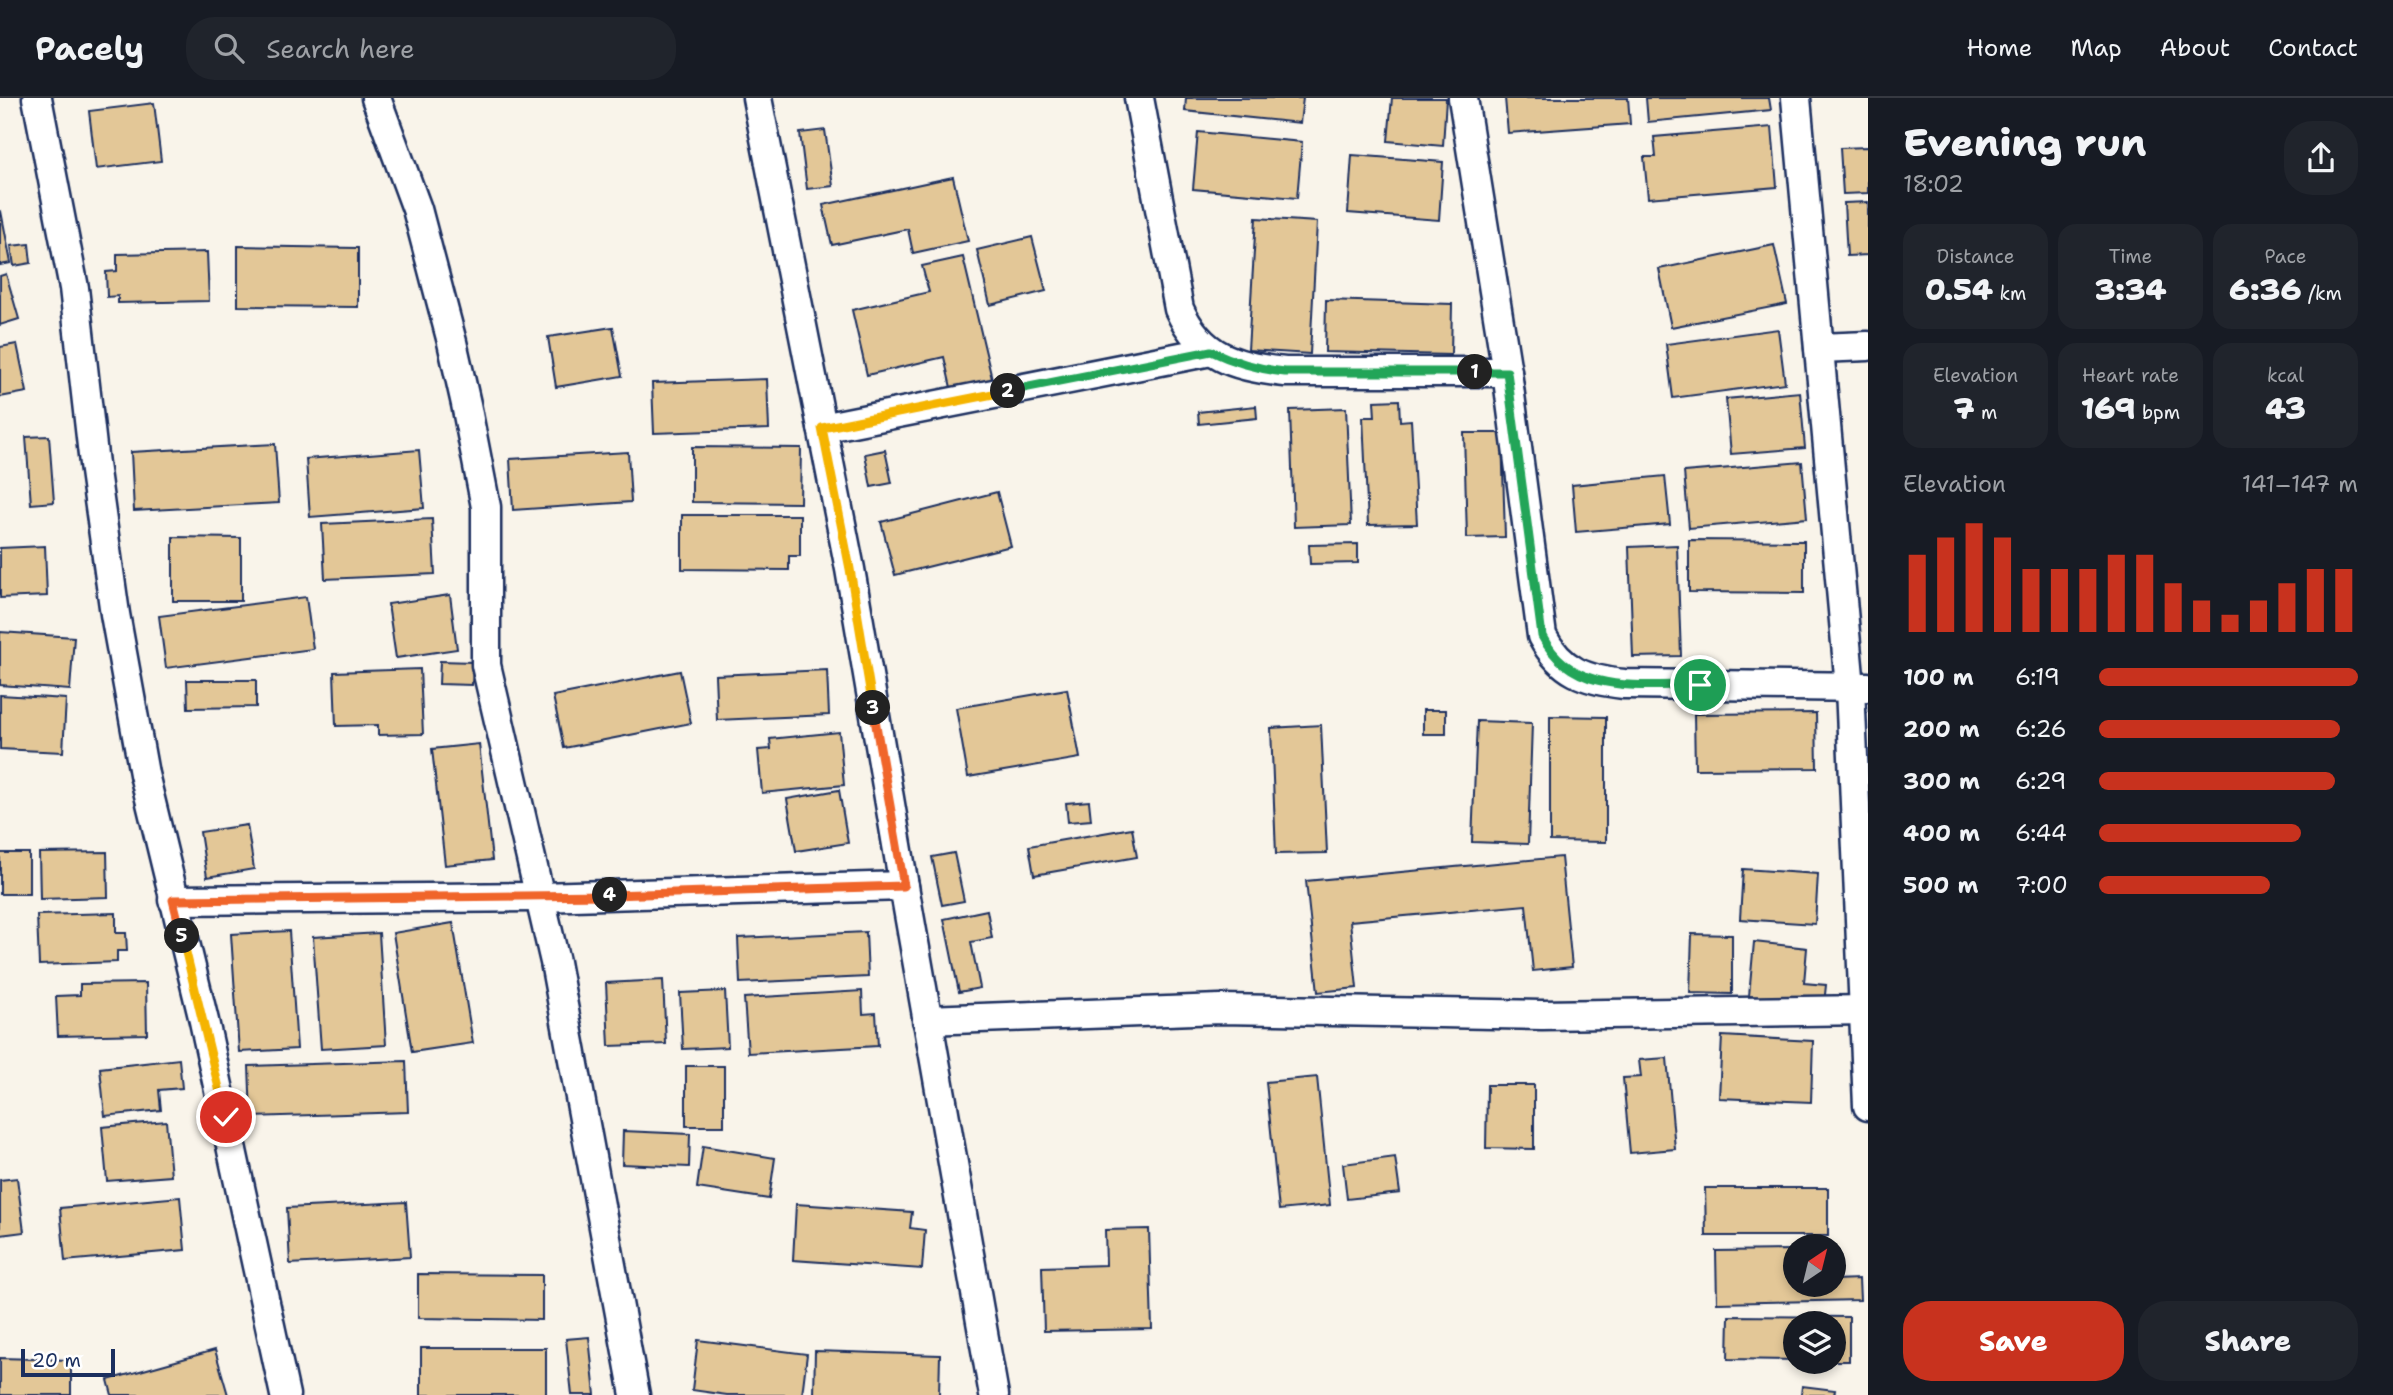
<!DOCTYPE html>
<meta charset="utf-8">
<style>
body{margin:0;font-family:"Shantell Sans",sans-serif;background:#20242c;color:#f1f3f6;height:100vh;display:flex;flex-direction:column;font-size:26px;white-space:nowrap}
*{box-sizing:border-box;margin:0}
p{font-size:23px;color:#9ea1a6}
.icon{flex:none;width:38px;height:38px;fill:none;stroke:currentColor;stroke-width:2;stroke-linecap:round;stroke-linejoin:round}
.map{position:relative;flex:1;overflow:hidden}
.details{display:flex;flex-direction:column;background:#171b24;width:525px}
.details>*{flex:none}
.needle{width:46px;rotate:35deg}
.controls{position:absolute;left:1783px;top:1136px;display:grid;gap:14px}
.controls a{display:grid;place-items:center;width:63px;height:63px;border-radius:50%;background:#171b24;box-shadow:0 4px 10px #0003;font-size:35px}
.scale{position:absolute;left:21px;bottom:18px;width:94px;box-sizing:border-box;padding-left:7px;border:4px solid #1b2f5e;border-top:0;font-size:19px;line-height:24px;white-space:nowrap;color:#1b2f5e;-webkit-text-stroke:5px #fff;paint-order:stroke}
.pin{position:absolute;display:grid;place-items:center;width:60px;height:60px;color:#fff;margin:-30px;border:4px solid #fff;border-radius:50%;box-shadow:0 2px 7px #0007}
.km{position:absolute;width:35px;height:35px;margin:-18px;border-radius:50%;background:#222;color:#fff;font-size:19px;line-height:35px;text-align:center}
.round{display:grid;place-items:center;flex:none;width:74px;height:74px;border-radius:28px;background:#20242c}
.summary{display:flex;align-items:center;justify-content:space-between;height:119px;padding:0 35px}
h1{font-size:38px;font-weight:800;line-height:52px}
.figures{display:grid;grid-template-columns:repeat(3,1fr);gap:10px;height:119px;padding:7px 35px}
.figures div{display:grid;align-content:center;border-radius:18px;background:#20242c;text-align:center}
.figures b{font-size:30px;font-weight:800}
.figures small{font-size:19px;font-weight:400}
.figures p{font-size:19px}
.chart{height:196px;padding:14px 35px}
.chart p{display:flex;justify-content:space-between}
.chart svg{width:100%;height:126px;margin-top:7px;stroke:#c8321e;stroke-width:6}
.cta{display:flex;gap:14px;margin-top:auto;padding:14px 35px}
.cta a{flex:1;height:80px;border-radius:28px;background:#c8321e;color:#fff;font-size:28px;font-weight:800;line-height:80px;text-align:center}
.cta a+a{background:#20242c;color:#f1f3f6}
ul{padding:0 35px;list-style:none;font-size:23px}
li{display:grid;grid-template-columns:112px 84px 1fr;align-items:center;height:52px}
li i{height:18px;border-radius:9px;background:#c8321e}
header{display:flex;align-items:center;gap:42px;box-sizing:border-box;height:98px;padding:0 35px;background:#171b24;border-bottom:2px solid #363941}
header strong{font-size:33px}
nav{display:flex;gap:38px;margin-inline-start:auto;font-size:24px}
.search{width:490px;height:63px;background:#20242c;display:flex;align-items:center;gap:18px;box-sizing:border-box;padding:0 24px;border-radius:28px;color:#9ea1a6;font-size:26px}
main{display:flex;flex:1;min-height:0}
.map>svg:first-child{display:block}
.building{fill:#e3c797;stroke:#1b2f5e;stroke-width:2}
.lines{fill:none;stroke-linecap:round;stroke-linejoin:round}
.street-casing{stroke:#1b2f5e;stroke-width:33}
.street{stroke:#fff;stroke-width:28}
.split-1-casing{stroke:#fff;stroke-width:14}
.split-2-casing{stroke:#fff;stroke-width:14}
.split-3-casing{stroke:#fff;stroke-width:14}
.split-4-casing{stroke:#fff;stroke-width:14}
.split-5-casing{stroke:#fff;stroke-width:14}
.split-6-casing{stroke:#fff;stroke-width:14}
.split-1{stroke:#22a559;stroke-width:9}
.split-2{stroke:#22a559;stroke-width:9}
.split-3{stroke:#f5b400;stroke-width:9}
.split-4{stroke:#f0652b;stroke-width:9}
.split-5{stroke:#f0652b;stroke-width:9}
.split-6{stroke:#f5b400;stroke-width:9}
</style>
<header>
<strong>Pacely</strong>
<div class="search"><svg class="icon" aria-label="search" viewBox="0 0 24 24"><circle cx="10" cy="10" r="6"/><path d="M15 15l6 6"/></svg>Search here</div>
<nav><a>Home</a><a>Map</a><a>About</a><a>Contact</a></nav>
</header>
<main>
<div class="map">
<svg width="1868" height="1297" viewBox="0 0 1868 1297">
<rect width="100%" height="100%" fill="#f9f4ea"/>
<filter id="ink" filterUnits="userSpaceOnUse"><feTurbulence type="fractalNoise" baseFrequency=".0143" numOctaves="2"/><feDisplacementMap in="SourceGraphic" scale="14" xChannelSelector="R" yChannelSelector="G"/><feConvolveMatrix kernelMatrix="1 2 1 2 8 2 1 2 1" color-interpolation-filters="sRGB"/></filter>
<g filter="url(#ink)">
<g class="building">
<path d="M1186 0H1303L1300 25 1185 13Z"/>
<path d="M1392 0H1446L1443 48 1388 43Z"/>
<path d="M1505 0H1628L1630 26 1508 35Z"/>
<path d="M1646 0H1769L1771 12 1648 24Z"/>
<path d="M154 5 161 63 96 71 89 13Z"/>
<path d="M1772 29 1777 89 1648 100 1644 59H1656L1654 39Z"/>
<path d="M825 32 833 88 807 91 800 35Z"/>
<path d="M1198 34 1302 44 1297 100 1193 91Z"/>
<path d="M1868 49V95L1843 96 1840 50Z"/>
<path d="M1352 57 1443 64 1439 122 1348 115Z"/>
<path d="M953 79 968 143 913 155 908 131 832 147 823 107Z"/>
<path d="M1868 104V157L1847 158 1844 105Z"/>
<path d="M1 113 11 165 0 167V114Z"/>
<path d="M1256 120 1317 124 1310 256 1248 252Z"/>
<path d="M1032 139 1046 193 990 207 977 152Z"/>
<path d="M29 146 31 165 14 168 11 148Z"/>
<path d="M1774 147 1787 206 1671 229 1659 171Z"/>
<path d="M238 148 358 150V209L238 208Z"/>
<path d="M207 154 209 203 118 205V198L107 199 106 174 117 173V156Z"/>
<path d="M963 159 993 285 952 294 944 259 867 277 852 212 929 194 922 168Z"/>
<path d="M6 176 19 221 0 227V178Z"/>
<path d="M1326 202 1452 206 1451 257 1325 254Z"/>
<path d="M613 229 622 278 556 289 548 239Z"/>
<path d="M1778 231 1785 285 1673 300 1666 246Z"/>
<path d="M17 246 27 294 0 299V249Z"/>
<path d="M767 281 769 331 654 335 652 285Z"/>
<path d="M1800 294 1805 350 1731 356 1726 301Z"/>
<path d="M1399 302 1400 323 1411 322 1417 426 1368 427 1363 319H1375L1374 303Z"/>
<path d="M1256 308 1257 320 1199 326 1198 314Z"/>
<path d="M1346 310 1351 427 1294 429 1290 312Z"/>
<path d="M1464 335H1502L1505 439 1467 440Z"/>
<path d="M49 338 54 404 31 406 26 339Z"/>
<path d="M275 346 279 405 134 413 131 354Z"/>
<path d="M692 349 801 350 800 405 692 404Z"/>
<path d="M419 352 424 410 310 419 306 361Z"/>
<path d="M885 352 892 385 871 389 865 356Z"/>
<path d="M628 354 631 404 513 412 510 361Z"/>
<path d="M1802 364 1807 420 1689 430 1684 374Z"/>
<path d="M1665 378 1670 426 1576 434 1572 387Z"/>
<path d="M997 394 1011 448 895 477 881 424Z"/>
<path d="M682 417H800V458H789V472L682 471Z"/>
<path d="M432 421 435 476 325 481 322 426Z"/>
<path d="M173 439 241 440V503H173Z"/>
<path d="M1689 442 1804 443V495L1689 494Z"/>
<path d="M1358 446V465L1310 466 1309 447Z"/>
<path d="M1677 447 1681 558 1633 559 1629 449Z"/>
<path d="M45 448 47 498 0 500V450Z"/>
<path d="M450 497 457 551 396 560 388 506Z"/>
<path d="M306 499 313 551 166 570 159 518Z"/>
<path d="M0 534 74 539 70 592 0 587Z"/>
<path d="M440 563 473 564 472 587 439 586Z"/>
<path d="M420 571 423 636 378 637V627L336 628 334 574Z"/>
<path d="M827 572 829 617 717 622 715 577Z"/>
<path d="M680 573 691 625 564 650 553 598Z"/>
<path d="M187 582H256V609L188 610Z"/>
<path d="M1067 591 1080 660 968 679 956 610Z"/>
<path d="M0 597 66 601 63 654 0 651Z"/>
<rect x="1423" y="612" width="23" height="24"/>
<path d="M1816 615 1817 670 1695 671 1694 616Z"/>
<path d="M1550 618 1606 619V744L1550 743Z"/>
<path d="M1477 623 1532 625 1528 746 1472 744Z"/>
<path d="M1321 627 1327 755 1276 756 1271 630Z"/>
<path d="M839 634 844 687 762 695 758 652 771 651 770 641Z"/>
<path d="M479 646 492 762 445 767 432 651Z"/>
<path d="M839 692 848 745 796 753 787 701Z"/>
<path d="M1089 703 1091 722 1068 724 1066 705Z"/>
<path d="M247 727 254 771 207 779 200 734Z"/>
<path d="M1132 730 1137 759 1034 777 1029 748Z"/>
<path d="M107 754 108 799 40 801 39 755Z"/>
<rect x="0" y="755" width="29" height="41"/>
<path d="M954 755 964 803 942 807 932 759Z"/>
<path d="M1561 759 1572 869 1533 873 1526 807 1350 823 1357 890 1318 894 1306 783Z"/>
<path d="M1743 771 1818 776 1815 826 1740 821Z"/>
<path d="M987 812 992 840 971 844 980 890 959 894 944 821Z"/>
<path d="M116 815V835H126L127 853H117V864L39 867 37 817Z"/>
<path d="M453 825 473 945 412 954 393 835Z"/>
<path d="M289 833 297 951 239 954 231 836Z"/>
<path d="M866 834 868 879 740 885 738 840Z"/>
<path d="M379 835 386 947 321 951 313 839Z"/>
<path d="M1692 836 1732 837V896L1690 895Z"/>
<path d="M1754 844 1807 850 1804 885 1826 887 1824 906 1749 898Z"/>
<path d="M663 882 666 946 609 948 606 885Z"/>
<path d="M146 885 147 936 58 938 56 898 80 897V886Z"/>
<path d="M725 893 728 949 683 951 680 895Z"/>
<path d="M862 893 863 916 876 915 878 948 748 955 744 900Z"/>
<path d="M1722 938 1813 943 1811 1004 1719 1000Z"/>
<path d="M1667 960 1675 1051 1630 1055 1623 980 1641 979 1639 962Z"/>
<path d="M179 961 182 990 159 992 161 1012 105 1018 100 970Z"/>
<path d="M406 963 408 1014 251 1019 249 968Z"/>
<rect x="686" y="968" width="38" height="60"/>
<path d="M1317 979 1330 1107 1279 1112 1266 984Z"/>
<path d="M1487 987H1534V1051L1486 1050Z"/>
<path d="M166 1023 171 1078 107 1083 102 1029Z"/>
<path d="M623 1033 690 1036 689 1069 622 1066Z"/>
<path d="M703 1048 775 1060 769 1101 697 1090Z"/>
<path d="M1395 1059 1400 1095 1347 1101 1343 1066Z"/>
<path d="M17 1080 24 1134 0 1137V1082Z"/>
<path d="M1705 1090H1828V1138H1706Z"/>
<path d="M180 1099 185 1152 65 1163 60 1110Z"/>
<path d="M406 1104 410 1159 290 1166 287 1110Z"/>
<path d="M796 1106 912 1114 910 1130 925 1132 922 1171 793 1162Z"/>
<path d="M1149 1131 1152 1231 1044 1233 1042 1169 1106 1167 1105 1132Z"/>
<path d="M1796 1152V1186H1834V1182L1859 1181 1860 1202 1717 1205 1716 1153Z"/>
<path d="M418 1176 542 1177V1222L418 1220Z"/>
<path d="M1729 1218 1849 1219V1263H1834V1225H1796V1262L1728 1261Z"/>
<path d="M589 1239 595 1297H572L566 1241Z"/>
<path d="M698 1242 807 1256 802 1297H727L692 1292Z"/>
<rect x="421" y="1250" width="125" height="47"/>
<path d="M215 1252 228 1297H112L108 1282Z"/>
<path d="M815 1253 940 1257 939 1297H814Z"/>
<path d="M0 1260 71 1262V1297H0Z"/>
<path d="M1802 1288 1835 1292 1834 1297H1801Z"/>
</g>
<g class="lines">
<defs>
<g id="street">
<path d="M37 0 74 190 94 366 115 516 144 676 204 923 285 1297"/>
<path d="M376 0 417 111 452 244 466 306 486 409V567L555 864 635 1297"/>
<path d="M757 0 850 471 904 788 994 1297"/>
<path d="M1139 0 1179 211C1201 259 1235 269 1285 274H1507"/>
<path d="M1463 0 1507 274 1542 538C1561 574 1586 582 1624 586L1868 589"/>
<path d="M1796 0 1850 589 1868 1008"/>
<path d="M1819 250 1868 248"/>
<path d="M822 330 1211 253"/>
<path d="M173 802 540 799 904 788"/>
<path d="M927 922 1220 911 1542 917 1868 912"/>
</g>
</defs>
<use href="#street" class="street-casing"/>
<use href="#street" class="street"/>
</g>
</g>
<g class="lines" filter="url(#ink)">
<defs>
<path id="split-1" d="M1475 274H1507L1542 538C1573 599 1642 586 1700 587"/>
<path id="split-2" d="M1008 293 1211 253C1236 265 1258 271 1285 274H1475"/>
<path id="split-3" d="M873 610 850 471 822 330 1008 293"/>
<path id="split-4" d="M610 797 904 788 873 610"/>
<path id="split-5" d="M182 838 173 802 610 797"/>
<path id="split-6" d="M182 838 226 1019"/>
</defs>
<use href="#split-1" class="split-1-casing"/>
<use href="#split-2" class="split-2-casing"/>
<use href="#split-3" class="split-3-casing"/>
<use href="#split-4" class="split-4-casing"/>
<use href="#split-5" class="split-5-casing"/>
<use href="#split-6" class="split-6-casing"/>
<use href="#split-1" class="split-1"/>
<use href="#split-2" class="split-2"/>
<use href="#split-3" class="split-3"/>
<use href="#split-4" class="split-4"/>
<use href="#split-5" class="split-5"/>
<use href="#split-6" class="split-6"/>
</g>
</svg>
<div class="controls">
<a><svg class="needle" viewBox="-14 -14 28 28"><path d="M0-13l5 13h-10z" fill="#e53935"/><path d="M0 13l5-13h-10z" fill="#9ea1a6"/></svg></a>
<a><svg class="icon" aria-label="layers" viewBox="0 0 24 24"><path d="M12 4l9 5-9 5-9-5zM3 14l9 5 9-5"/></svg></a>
</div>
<div class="scale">20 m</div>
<div class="pin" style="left:1700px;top:587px;background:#1e9e55"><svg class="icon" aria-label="arrive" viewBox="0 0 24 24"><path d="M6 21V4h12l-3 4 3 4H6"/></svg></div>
<div class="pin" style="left:226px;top:1019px;background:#d93025"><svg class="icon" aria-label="check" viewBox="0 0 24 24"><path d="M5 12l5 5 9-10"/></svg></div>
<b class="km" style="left:1475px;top:274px">1</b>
<b class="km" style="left:1008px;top:293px">2</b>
<b class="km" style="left:873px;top:610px">3</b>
<b class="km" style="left:610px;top:797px">4</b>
<b class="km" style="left:182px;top:838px">5</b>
</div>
<section class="details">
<div class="summary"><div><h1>Evening run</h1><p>18:02</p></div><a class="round"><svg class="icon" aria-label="share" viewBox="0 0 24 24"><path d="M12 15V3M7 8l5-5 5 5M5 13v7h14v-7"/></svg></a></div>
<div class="figures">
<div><p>Distance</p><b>0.54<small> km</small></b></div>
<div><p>Time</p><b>3:34</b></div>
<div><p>Pace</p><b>6:36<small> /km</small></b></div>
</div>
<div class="figures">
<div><p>Elevation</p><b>7<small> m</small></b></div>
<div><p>Heart rate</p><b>169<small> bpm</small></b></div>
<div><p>kcal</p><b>43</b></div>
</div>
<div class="chart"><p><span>Elevation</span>141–147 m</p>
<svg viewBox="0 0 160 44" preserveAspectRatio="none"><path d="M5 44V17M15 44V11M25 44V6M35 44V11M45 44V22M55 44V22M65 44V22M75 44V17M85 44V17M95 44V27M105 44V33M115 44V38M125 44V33M135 44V27M145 44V22M155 44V22"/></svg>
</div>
<ul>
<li><b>100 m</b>6:19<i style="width:100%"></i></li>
<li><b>200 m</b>6:26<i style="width:93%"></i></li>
<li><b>300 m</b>6:29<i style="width:91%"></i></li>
<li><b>400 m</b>6:44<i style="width:78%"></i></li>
<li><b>500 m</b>7:00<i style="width:66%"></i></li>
</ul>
<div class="cta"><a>Save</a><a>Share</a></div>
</section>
</main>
